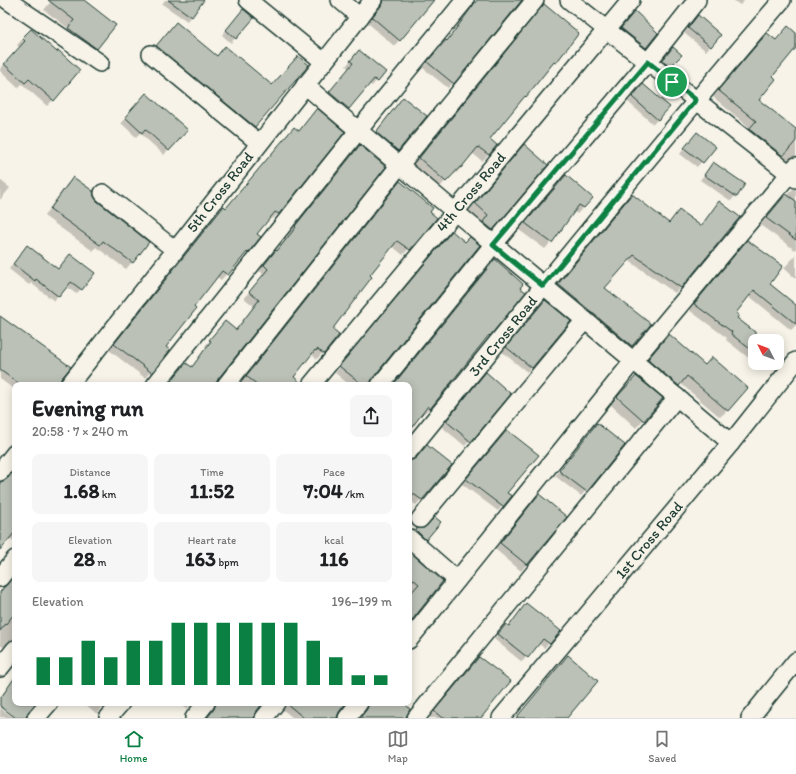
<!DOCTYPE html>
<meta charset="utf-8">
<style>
body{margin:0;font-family:Itim,sans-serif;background:#f6f6f6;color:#202124;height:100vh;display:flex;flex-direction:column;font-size:15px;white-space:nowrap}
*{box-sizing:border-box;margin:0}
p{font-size:13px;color:#757577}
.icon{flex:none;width:22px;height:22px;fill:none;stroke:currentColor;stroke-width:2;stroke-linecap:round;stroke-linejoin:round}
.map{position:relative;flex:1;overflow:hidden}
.drawer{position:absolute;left:12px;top:382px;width:400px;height:324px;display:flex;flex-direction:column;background:#fff;border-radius:8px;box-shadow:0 2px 10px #0003}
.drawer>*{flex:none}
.needle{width:26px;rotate:312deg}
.tools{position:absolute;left:748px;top:334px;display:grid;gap:8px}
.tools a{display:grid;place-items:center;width:36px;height:36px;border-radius:8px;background:#fff;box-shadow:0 2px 10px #0003;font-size:20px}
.pin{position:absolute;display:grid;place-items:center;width:34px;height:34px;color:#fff;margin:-17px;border:2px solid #fff;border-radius:50%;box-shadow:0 1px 4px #0007}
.round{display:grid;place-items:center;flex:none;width:42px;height:42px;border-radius:8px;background:#f6f6f6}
.head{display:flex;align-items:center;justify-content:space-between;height:68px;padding:0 20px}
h1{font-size:22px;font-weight:700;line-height:30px}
.stats{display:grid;grid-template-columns:repeat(3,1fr);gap:6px;height:68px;padding:4px 20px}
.stats div{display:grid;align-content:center;border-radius:8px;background:#f6f6f6;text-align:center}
.stats b{font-size:20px;font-weight:700}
.stats small{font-size:11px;font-weight:400}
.stats p{font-size:11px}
.chart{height:112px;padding:8px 20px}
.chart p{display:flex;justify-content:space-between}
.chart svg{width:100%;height:72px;margin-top:4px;stroke:#0b8043;stroke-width:6}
.tabs{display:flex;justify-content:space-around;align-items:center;height:56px;border-top:1px solid #e0e0e0;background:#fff;font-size:11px;color:#757577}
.tabs a{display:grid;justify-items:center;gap:2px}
.tabs .current{color:#0b8043}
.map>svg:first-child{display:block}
.shadow{fill:#0003}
.building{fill:#bbc1b6;stroke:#1f3d34}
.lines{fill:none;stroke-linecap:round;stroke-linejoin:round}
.minor-casing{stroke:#1f3d34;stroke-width:20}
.minor{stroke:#f7f3e8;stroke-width:17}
.route-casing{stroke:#fff;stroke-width:8}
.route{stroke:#0b8043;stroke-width:5}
.labels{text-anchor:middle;stroke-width:3;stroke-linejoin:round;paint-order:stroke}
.street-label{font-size:15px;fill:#1f3d34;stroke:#f7f3e8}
</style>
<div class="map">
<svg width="796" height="718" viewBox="0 0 796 718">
<rect width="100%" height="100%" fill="#f7f3e8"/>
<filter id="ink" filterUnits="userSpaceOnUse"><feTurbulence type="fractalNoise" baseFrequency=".025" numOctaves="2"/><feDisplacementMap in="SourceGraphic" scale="8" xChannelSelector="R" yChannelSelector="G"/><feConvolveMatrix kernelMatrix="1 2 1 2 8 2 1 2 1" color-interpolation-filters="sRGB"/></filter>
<g filter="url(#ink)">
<g class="shadow">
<path d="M52 0H82L97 48 89 56 62 36 68 28 44 10Z"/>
<path d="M165 0H203L187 21 162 4Z"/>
<path d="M384 0H433L394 46 368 23Z"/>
<path d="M478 0H521L448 88 423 68 441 46 446 41Z"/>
<path d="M733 0H745L740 5Z"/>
<path d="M538 12 555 62 548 68 488 139 496 145 488 155 482 161 472 153 461 168 455 174 453 173 440 187 413 164Z"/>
<path d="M635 13 645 47 638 55 614 36Z"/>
<path d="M239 15 235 38 231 43 222 35Z"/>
<path d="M698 17 710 46 706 51 684 33Z"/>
<path d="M171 29 217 57 271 86 254 126 249 132 151 52Z"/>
<path d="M31 30 53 100 47 106 22 84 18 88 0 71V69L20 48 17 45Z"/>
<path d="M796 35V47L771 77 757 100 796 131V165L785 163 743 136 750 128 713 97 761 41H776Z"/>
<path d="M673 48 680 55 665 71 658 66Z"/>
<path d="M354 56 384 72 372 86 369 84 343 113 325 98 349 69 346 66Z"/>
<path d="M643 85 658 119 653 124 628 102Z"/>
<path d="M141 99 168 150 164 155 140 133 136 137 121 123Z"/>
<path d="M399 103 398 150 393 155 372 137Z"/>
<path d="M311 116 343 132 278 214 272 219 269 217 256 234 259 237 247 252 221 280 216 276 192 307 164 347 168 351 145 378 109 350 218 213 224 207 226 209 298 132Z"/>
<path d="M692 138 714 147 697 167 680 154Z"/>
<path d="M360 146 217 378 215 385H168L186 364 191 368 206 347 205 346 225 322 235 330 254 306 244 298 264 274 259 271 276 251 290 232Z"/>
<path d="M517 152 547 165 485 237 476 230 482 223 469 211Z"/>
<path d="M713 164 744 185 731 201 700 180Z"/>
<path d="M566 176 592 198 577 214 573 211 551 242 545 249 519 230Z"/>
<path d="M73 178 93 197 132 262 126 269 96 247 93 251 44 216 66 185Z"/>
<path d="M0 180 10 188 0 200Z"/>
<path d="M400 182 436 218 403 255 392 246 368 275 331 330 338 335 317 359 311 354 292 377 290 385H245L241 382Z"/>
<path d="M793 189H796V249L795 250 760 225 779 202Z"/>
<path d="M627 201 668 224 700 227 714 208 739 217 675 293 628 260 604 288 650 324 626 351 553 290Z"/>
<path d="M447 237 371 378 369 385H350L335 373Z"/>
<path d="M742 247 769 284 796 306V325L791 330 748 295 735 313 736 318 764 341H755V363L726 340 727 338 689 310Z"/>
<path d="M23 251 57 270 70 255 81 289 76 294 66 286 54 301 31 283 29 285 9 269Z"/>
<path d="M796 255V279L784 268Z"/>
<path d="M495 260 489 335 430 408 424 413 422 412 409 429V385H393Z"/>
<path d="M540 306 569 322 527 372 502 352Z"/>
<path d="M0 317 58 383V385H15V390L0 379Z"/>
<path d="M669 335 728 410 720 417 680 383 671 392 642 366Z"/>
<path d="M481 378 510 394 465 446 442 427Z"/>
<path d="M629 385 661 399 636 428 611 405Z"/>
<path d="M593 429 624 445 581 496 555 476Z"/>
<path d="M502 436 505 493 502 506 498 511 462 484Z"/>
<path d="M415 460 451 465 416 505 409 500V462Z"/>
<path d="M15 469V543L9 538 0 548V483L5 481Z"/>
<path d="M533 502 527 564 521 571 495 549Z"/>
<path d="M418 529H424L425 539 421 544 412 536Z"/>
<path d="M409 553 442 581 409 622V596L411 594 409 592Z"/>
<path d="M15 575V646L10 644 3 647 0 645V594Z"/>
<path d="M522 609 549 643 544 648 538 643 522 662 494 639 506 625 508 627Z"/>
<path d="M568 657 566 718H516L558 666Z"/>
<path d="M479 658 481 718H429L472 665Z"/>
<path d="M12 682 15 684V703H35L25 715V718H18L0 705V697Z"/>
<path d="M84 703H106L97 714Z"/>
<path d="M178 703H192L186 709Z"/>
<path d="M214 703H263L255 711 253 718H207L211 711V706Z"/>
<path d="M279 703H346L326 718H293L281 708Z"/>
<path d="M362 703H402L404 718H359L364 711Z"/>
<path d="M0 708 15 718 0 717Z"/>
</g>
<g class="building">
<path d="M48 0H84L116 25 97 49 68 28 74 20Z"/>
<path d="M168 0H204L192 17Z"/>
<path d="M383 0H434L400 41 372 17 381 6Z"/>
<path d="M477 0H522L454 84 427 62 446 40 447 41Z"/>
<path d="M544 4 579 33 556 63 554 62 526 97 525 96 490 139 497 145 489 155 478 147 461 168 460 167 446 182 419 158Z"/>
<path d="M243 9 254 18 236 39 226 30Z"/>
<path d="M635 11 658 33 646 48 621 28Z"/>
<path d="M698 15 721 35 711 47 688 28Z"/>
<path d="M176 22 217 56 225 46 272 85 298 56 309 65 255 127 156 46Z"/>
<path d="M788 26 796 33V48L773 76 776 79 759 100 796 129V141L783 156 749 129 756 121 718 90 767 33 776 40Z"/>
<path d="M31 29 57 52 58 50 80 70 54 101 29 79 25 83 4 64 25 41 22 38Z"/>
<path d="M673 47 682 55 670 67 662 61Z"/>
<path d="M359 50 386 72 378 82 374 79 349 109 329 92 353 63 350 61Z"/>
<path d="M643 84 670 107 658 120 632 97Z"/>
<path d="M146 93 188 130 169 151 145 129 142 133 125 117Z"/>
<path d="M403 97 427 116 398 151 376 132Z"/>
<path d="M317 108 345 132 279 214 275 212 257 234 261 237 248 253 247 252 228 275 222 271 194 307 196 309 166 347 170 350 152 373 114 344 224 206 226 208 294 127 299 131Z"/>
<path d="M697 132 716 147 703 163 684 148Z"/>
<path d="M524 144 548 165 493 230 483 222 488 215 475 203Z"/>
<path d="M360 145 386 167 218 379 216 385H168L186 363 192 367 211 341 209 340 225 321 236 330 259 300 249 292 268 269 264 265 276 250 277 251 296 227 295 226Z"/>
<path d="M713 162 745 184 737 197 704 175Z"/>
<path d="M566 175 593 198 584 208 579 205 552 243 525 223Z"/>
<path d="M73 177 93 191 94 196 97 201 149 242 133 263 103 241 100 245 50 209Z"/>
<path d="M400 181 433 208 430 212 437 218 410 250 397 241 370 275 372 277 334 327V328L333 330 339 335 324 354 317 349 316 351 315 350 294 377 301 383V385H258L246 376Z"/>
<path d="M632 194 669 223 679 210 701 226 719 201 740 217 681 288 634 255 605 288 651 324 632 346 558 284Z"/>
<path d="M786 194 796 201V240L766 218Z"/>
<path d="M452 231 465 242 470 237 480 245 372 379 370 385H363L339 366Z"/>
<path d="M747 240 783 266 770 284 796 305V324L754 290 736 313 739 315 737 318 755 332V353L731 334 732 332 694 304Z"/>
<path d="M27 245 58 269 70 254 95 273 82 290 71 282 59 297 36 279 35 281 13 264Z"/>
<path d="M495 259 523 284 520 288 526 292 490 336 489 335 430 409 428 406 409 431V385H393Z"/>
<path d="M545 300 571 321 532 368 506 347Z"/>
<path d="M0 316 71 367 61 379 59 385H21L0 370Z"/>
<path d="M669 334 705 365 712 357 748 388 728 411 687 376 679 386 649 361 650 360 648 359Z"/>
<path d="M486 372 511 394 471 442 446 421Z"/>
<path d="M636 376 663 398 644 421 617 397Z"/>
<path d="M597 423 625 445 587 492 559 471Z"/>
<path d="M507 430 539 455 507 493 512 496 503 507 466 479Z"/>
<path d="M427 445 452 465 422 500 409 491V461L416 458Z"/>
<path d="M15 469V532L0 550V482L8 478Z"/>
<path d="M539 494 567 517 527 565 500 543Z"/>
<path d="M435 517 441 522 426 540 416 530 417 528H424Z"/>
<path d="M409 551 443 581 409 624V595L419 584 409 576Z"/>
<path d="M15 575V613L0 631V592Z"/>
<path d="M526 603 561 631 550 644 543 639 528 658 498 634 506 624 509 626Z"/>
<path d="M568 655 598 681 567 718H516Z"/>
<path d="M479 657 511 681 481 718H442L434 711Z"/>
<path d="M15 677V703H36L28 712 26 718H16L0 706V699Z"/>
<path d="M216 703H263L256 712 254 718H207L214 709Z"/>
<path d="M286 703H346L339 712 337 718H304Z"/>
<path d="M369 703H404L410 709 406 718H360L367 709Z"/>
</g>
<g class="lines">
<defs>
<g id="minor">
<path d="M7 0 100 63"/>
<path d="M248 0 324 62"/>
<path d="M340 0 360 17"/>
<path d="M569 0 796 179"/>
<path d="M151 54 259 143"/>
<path d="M305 85C446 206 590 323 731 443"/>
<path d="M103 193 175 250"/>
<path d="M69 385 373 0"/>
<path d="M155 385 358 131 465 0"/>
<path d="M226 385 399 166 535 0"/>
<path d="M311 385 631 0"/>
<path d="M380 385 493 245 648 62 697 0"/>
<path d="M409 451C532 299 655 148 782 0"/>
<path d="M0 472 15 453"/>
<path d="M420 519 585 320"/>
<path d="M409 538 457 580"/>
<path d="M0 578 15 559"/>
<path d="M409 640 634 360 796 166"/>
<path d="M0 668 15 649"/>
<path d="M36 718 49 703"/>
<path d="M108 718 121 703"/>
<path d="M194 718 206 703"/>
<path d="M264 718 276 703"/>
<path d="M347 718 359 703"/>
<path d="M416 718 677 397"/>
<path d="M501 718 731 443 796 361"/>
<path d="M750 718 796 661"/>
</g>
</defs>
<use href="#minor" class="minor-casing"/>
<use href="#minor" class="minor"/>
</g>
</g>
<g class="lines" filter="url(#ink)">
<defs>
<path id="route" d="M648 62 696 100 543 286 493 245Z"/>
</defs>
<use href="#route" class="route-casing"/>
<use href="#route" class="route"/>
</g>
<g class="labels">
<g class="street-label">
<text transform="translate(220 192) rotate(-52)" y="5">5th Cross Road</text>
<text transform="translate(471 192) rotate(-50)" y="5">4th Cross Road</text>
<text transform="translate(503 336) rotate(-51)" y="5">3rd Cross Road</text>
<text transform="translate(649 540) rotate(-50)" y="5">1st Cross Road</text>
</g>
</g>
</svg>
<div class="tools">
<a><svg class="needle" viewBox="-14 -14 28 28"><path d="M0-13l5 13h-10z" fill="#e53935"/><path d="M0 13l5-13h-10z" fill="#757577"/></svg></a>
</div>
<div class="pin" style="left:672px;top:82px;background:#1e9e55"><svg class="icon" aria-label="arrive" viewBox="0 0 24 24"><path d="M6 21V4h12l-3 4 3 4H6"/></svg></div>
<section class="drawer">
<div class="head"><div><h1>Evening run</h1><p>20:58 · 7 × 240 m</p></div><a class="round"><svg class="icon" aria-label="share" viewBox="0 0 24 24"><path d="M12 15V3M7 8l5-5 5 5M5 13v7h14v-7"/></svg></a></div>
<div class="stats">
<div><p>Distance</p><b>1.68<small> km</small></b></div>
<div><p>Time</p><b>11:52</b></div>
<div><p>Pace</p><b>7:04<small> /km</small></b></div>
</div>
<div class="stats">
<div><p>Elevation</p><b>28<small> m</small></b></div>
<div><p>Heart rate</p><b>163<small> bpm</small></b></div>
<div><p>kcal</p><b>116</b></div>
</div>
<div class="chart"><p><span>Elevation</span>196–199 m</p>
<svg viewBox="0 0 160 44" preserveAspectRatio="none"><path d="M5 44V27M15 44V27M25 44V17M35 44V27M45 44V17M55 44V17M65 44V6M75 44V6M85 44V6M95 44V6M105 44V6M115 44V6M125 44V17M135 44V27M145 44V38M155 44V38"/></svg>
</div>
</section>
</div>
<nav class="tabs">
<a class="current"><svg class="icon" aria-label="home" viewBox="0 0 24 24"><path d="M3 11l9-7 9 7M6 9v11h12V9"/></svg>Home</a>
<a><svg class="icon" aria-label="map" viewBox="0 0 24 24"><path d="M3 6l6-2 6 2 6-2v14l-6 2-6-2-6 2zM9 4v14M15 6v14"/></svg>Map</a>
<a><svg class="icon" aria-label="saved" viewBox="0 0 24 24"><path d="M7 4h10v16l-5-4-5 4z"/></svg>Saved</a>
</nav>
